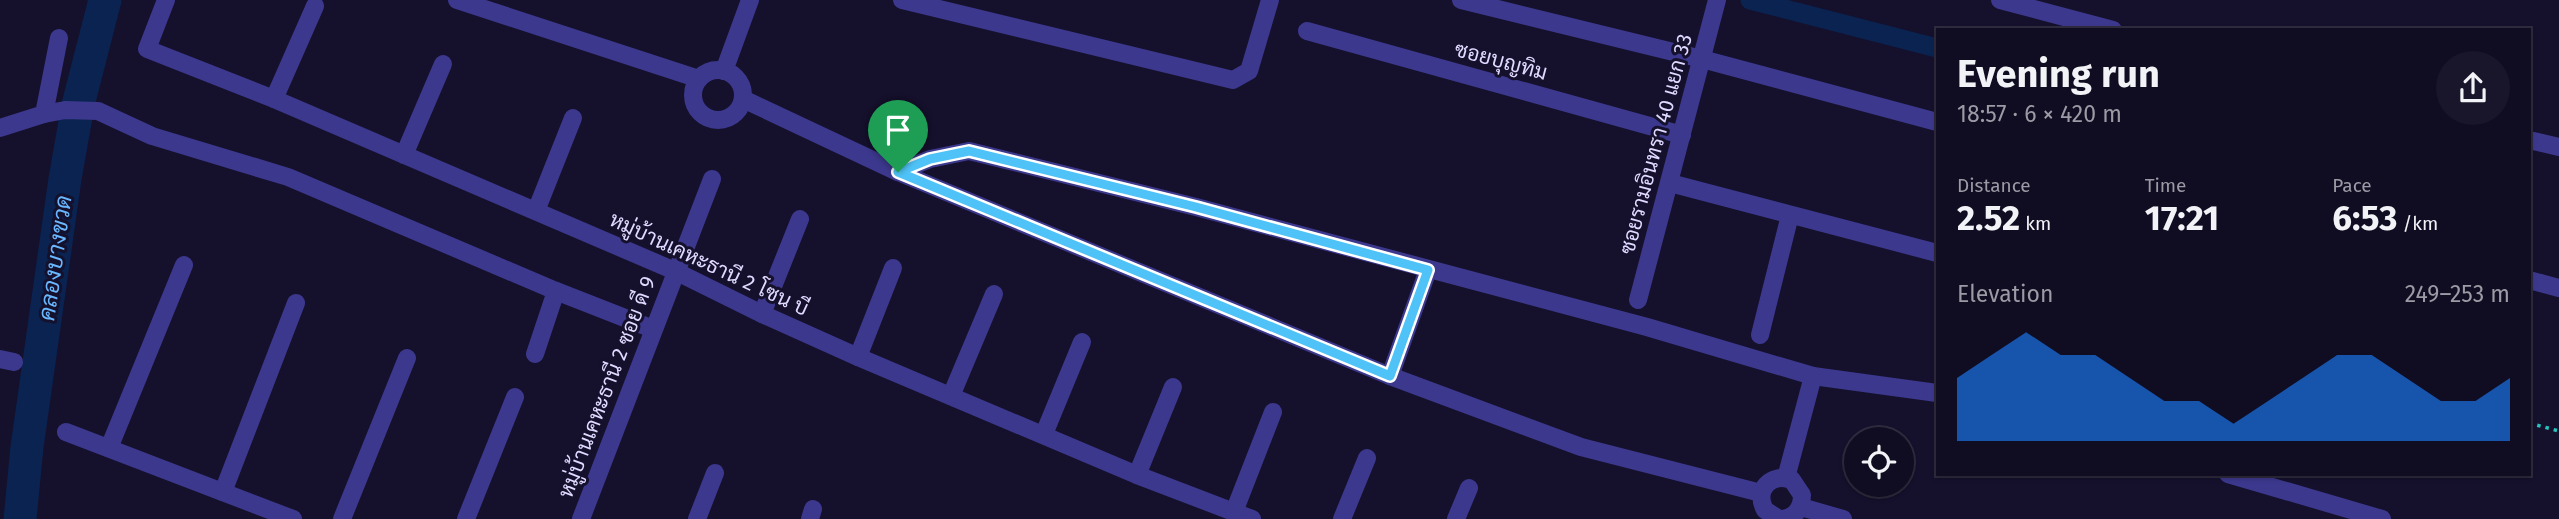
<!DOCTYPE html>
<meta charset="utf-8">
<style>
body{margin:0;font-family:"Fira Sans",Sarabun,sans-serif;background:#19152a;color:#f1f3f6;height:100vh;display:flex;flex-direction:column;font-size:26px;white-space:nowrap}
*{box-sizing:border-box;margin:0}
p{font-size:23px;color:#9c9ba5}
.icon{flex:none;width:38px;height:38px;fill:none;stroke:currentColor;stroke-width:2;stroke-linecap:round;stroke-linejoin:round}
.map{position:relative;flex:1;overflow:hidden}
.side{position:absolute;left:1936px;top:28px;width:595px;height:448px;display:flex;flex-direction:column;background:#100c21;border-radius:0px;box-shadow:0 2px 5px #0004,0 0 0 2px #302c3f}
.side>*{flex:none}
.buttons{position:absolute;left:1844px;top:427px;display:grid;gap:14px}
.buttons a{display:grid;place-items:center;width:70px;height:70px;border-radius:50%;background:#100c21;box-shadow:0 2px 5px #0004,0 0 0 2px #302c3f;font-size:35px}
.pin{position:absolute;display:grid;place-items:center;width:60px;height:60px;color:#fff;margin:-72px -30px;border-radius:50% 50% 50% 0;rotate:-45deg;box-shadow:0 0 7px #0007}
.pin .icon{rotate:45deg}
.round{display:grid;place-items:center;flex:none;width:74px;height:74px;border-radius:37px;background:#19152a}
.overview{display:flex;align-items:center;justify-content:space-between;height:119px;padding:0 21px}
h1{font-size:38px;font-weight:700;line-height:52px}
.metrics{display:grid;grid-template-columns:repeat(3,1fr);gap:10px;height:119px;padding:7px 21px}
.metrics div{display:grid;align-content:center}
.metrics b{font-size:35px;font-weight:700}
.metrics small{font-size:19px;font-weight:400}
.metrics p{font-size:19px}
.chart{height:196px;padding:14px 21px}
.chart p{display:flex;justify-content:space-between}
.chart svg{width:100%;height:126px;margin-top:7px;fill:#1a73e8;opacity:.7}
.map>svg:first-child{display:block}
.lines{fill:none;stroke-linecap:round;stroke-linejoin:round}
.canal{stroke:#0a2350;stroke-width:19}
.river{stroke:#0a2350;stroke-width:33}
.path{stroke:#2ac3bc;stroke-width:3.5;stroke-dasharray:3.5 5;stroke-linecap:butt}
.minor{stroke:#3c388d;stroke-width:18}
.route-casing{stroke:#fff;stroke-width:14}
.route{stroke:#4fc3f7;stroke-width:9}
.labels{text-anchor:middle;stroke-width:6;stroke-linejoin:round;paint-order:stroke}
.street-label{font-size:21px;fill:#dfdaff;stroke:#15102c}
.water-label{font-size:23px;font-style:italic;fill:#68b7ff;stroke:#15102c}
</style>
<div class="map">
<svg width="2559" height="519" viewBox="0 0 2559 519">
<rect width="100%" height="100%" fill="#15102c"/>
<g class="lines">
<path class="canal" d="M1750 0 1937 48"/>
<path class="river" d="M20 519 27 447 65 179 78 105 105 0"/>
<path class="path" d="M2529 423 2559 431"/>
<g class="minor">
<path d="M166 0 147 49 274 99 675 271 762 314 858 357 1137 475 1252 519"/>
<path d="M457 0 699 79"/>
<path d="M902 0 1233 80 1249 71 1270 0"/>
<path d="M1461 0 1702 59 1937 122"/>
<path d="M2000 0 2113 30"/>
<path d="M1307 31 1682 135"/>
<circle cx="718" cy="95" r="25"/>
<path d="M724 71 750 0"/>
<path d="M274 99 315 6"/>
<path d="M743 99 898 172 1390 376 1581 447 1761 493"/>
<path d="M44 114 65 110 98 111 152 136 288 177 556 291 535 354"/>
<path d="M0 128 44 114 59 38"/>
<path d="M2529 140 2559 147"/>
<path d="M404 155 443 64"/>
<path d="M898 172 930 159 969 151 1196 207 1647 327 1813 376 1937 393"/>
<path d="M1670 183 1937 253"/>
<path d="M536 211 573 118"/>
<path d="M2529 280 2559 288"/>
<path d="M556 291 653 329"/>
<path d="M1638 300 1717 0"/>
<path d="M762 314 800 219"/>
<path d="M1760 335 1790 215"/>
<path d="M858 357 893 268"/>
<path d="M0 359 14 362"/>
<path d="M1390 376 1428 270"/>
<path d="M951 396 994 294"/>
<path d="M66 432 293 519"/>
<path d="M1044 434 1082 342"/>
<path d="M109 448 184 265"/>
<path d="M2228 474 2382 519"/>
<path d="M1137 475 1173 387"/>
<path d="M1786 478 1813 376"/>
<path d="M223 492 296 303"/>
<path d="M1801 507 1843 519"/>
<path d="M1234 512 1273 412"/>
<path d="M342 519 407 358"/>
<path d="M466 519 515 397"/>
<path d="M581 519 712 179"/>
<path d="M697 519 715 473"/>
<path d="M810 519 813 509"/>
<path d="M1342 519 1367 458"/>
<path d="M1456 519 1469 488"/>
<path d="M1779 519 1765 510C1754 490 1771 472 1792 480L1802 495C1802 508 1796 517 1783 519"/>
</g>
</g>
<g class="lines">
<defs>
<path id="route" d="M969 151 1196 207 1428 270 1390 376 898 172 930 159Z"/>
</defs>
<use href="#route" class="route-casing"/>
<use href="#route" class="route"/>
</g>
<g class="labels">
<g class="street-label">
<text transform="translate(1501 61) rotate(15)" y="7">ซอยบุญทิม</text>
<text transform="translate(1656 144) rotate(-75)" y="7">ซอยรามอินทรา 40 แยก 33</text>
<text transform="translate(709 264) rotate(25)" y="7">หมู่บ้านเคหะธานี 2 โซน บี</text>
<text transform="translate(607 387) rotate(-69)" y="7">หมู่บ้านเคหะธานี 2 ซอย ดี 9</text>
</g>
<g class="water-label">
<text transform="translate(55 258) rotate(-82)" y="8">คลองบางขวด</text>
</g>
</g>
</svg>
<div class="buttons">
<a><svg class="icon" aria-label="locate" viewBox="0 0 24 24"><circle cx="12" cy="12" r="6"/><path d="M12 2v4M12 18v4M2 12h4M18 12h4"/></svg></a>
</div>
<div class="pin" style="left:898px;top:172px;background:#1e9e55"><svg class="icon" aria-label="arrive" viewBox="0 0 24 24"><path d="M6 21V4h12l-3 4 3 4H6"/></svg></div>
<section class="side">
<div class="overview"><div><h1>Evening run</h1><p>18:57 · 6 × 420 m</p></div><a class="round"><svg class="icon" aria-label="share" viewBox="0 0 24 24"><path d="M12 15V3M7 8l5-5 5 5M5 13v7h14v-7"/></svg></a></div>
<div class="metrics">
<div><p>Distance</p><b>2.52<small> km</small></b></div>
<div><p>Time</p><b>17:21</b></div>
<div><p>Pace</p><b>6:53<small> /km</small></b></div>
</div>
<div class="chart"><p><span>Elevation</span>249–253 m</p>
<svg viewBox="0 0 160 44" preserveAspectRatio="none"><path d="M0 44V22L10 14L20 6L30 14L40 14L50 22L60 30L70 30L80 38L90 30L100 22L110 14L120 14L130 22L140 30L150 30L160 22V44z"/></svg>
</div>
</section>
</div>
